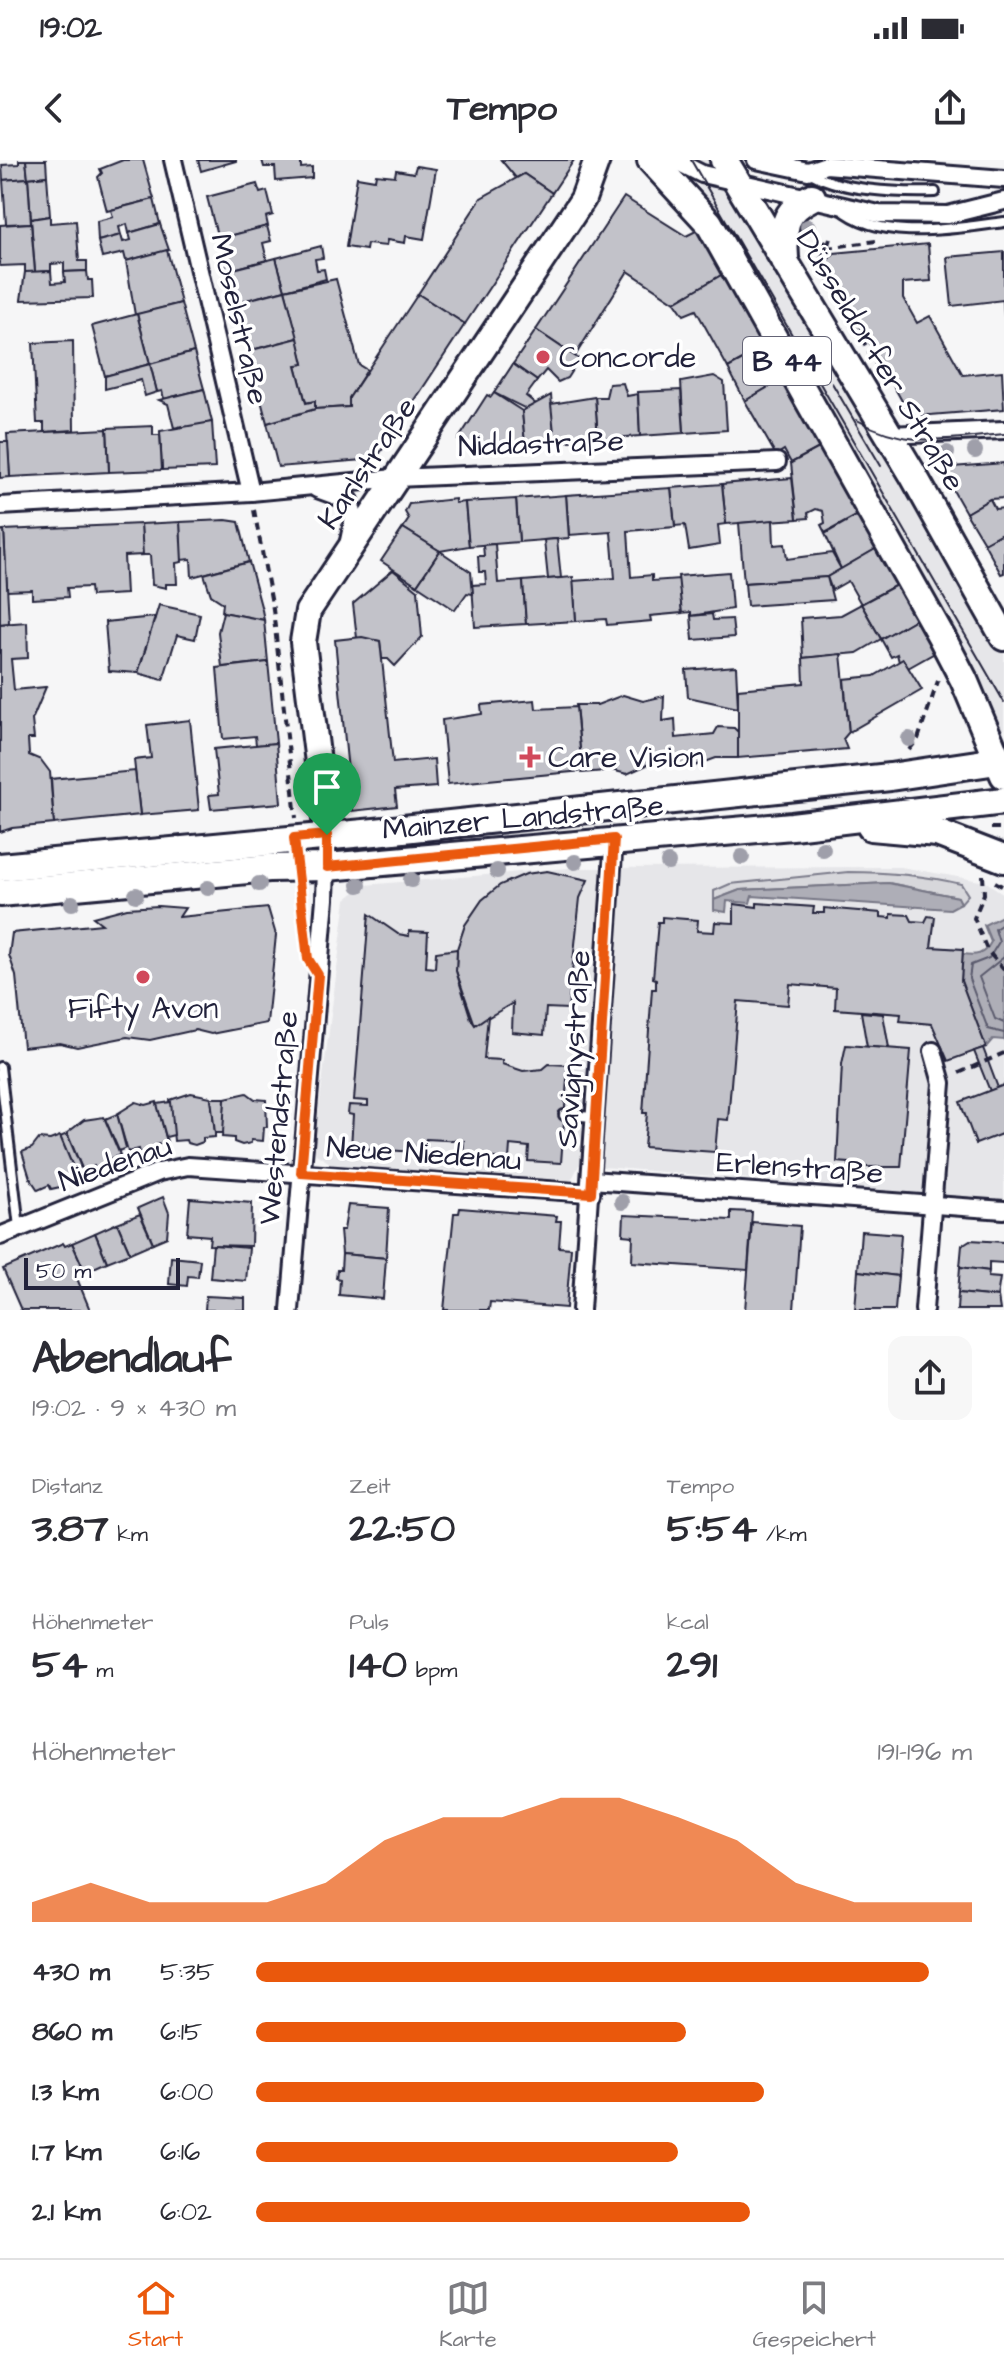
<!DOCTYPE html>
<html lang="de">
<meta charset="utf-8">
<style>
body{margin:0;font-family:"Architects Daughter",sans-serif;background:#f7f7f7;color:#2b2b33;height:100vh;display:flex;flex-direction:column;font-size:30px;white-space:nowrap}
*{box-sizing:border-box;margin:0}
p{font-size:26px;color:#7c7c81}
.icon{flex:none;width:44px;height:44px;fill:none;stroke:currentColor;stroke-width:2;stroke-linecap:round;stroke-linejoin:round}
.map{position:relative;height:1150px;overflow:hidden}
.details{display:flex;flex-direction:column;background:#fff;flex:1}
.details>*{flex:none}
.scale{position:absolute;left:24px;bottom:20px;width:156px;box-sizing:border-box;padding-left:8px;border:4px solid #22223b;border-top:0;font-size:22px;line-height:28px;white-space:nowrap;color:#22223b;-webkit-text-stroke:6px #fff;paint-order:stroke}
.pin{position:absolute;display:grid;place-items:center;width:68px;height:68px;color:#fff;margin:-82px -34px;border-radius:50% 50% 50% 0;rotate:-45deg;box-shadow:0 0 8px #0007}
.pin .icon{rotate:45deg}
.round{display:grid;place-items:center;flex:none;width:84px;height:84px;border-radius:16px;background:#f7f7f7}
.summary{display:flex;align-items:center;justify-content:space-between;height:136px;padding:0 32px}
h1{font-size:44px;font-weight:700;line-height:60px}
.stats{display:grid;grid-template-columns:repeat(3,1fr);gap:12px;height:136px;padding:8px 32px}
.stats div{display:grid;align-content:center}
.stats b{font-size:40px;font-weight:700}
.stats small{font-size:22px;font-weight:400}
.stats p{font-size:22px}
.chart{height:224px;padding:16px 32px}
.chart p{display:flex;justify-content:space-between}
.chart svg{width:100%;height:144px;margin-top:8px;fill:#ea580c;opacity:.7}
ul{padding:0 32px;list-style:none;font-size:26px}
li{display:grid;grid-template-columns:128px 96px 1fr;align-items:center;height:60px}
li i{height:20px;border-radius:10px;background:#ea580c}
.status{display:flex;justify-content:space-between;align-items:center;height:56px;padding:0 40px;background:#fff;direction:ltr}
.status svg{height:22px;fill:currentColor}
header{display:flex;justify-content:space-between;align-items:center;height:104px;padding:0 32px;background:#fff;font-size:36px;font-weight:700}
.tab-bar{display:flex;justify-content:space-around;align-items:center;height:112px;border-top:2px solid #e1e1e2;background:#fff;font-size:22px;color:#7c7c81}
.tab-bar a{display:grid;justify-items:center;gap:4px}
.tab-bar .on{color:#ea580c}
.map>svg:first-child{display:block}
.built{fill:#e6e6e9}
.green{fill:#d7d7db;stroke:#7c7c8b;stroke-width:2}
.water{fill:#aeaeb7;stroke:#767685;stroke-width:2}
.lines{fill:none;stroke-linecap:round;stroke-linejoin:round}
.shore{stroke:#5a5a6d;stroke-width:2}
.building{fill:#c2c2c9;stroke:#22223b;stroke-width:2}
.lane-casing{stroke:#22223b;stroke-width:14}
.street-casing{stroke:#22223b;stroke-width:22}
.secondary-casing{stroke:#22223b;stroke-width:30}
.primary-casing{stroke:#22223b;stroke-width:32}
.path{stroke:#22223b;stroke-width:4;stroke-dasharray:8 6;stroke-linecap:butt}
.lane{stroke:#fff;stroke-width:8}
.street{stroke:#fff;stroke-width:16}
.secondary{stroke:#fff;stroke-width:24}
.primary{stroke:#fff;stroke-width:26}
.tram{stroke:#22223b;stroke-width:2}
.tree{fill:#9f9faa}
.route-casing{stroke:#fff;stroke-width:16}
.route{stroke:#ea580c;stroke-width:10}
.poi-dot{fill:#d1495b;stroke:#fff;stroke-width:3}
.labels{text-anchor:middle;stroke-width:7;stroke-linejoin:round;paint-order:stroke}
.shield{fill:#fff;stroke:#646476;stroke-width:2}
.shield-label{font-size:28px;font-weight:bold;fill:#22223b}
.street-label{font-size:30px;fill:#22223b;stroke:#fff}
.poi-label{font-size:30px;fill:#22223b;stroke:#fff;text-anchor:start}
</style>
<div class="status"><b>19:02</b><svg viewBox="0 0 49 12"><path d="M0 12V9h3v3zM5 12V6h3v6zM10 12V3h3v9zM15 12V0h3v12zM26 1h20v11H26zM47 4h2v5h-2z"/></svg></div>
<header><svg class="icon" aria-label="back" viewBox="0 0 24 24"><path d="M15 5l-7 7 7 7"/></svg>Tempo<svg class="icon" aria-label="share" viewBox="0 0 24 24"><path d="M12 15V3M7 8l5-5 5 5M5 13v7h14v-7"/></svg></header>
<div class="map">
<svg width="1004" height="1150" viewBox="0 0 1004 1150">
<rect width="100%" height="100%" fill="#f6f6f7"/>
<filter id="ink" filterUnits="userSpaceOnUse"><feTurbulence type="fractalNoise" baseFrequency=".0125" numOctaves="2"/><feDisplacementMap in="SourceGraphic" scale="16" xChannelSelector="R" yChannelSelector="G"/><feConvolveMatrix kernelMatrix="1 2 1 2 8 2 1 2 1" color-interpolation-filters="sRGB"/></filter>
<g filter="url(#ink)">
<g class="built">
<path d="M684 0H713L848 235 908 323 1004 492V583L768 148Z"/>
<path d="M901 707 986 722 1004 734V1040L579 1005 572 1019 566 1022 336 1007 316 994 314 986 346 739 364 725 569 708Z"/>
</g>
<path class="green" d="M848 712C887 712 923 715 961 724L968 735 961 743 957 737 889 723 740 730 714 740V731L730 724Z"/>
<g class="water">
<path d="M888 723 958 737 961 743 950 749 752 736 750 743 727 741 726 752 714 750V740L740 730Z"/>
<path d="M1004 755V880L993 879 986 887 961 821 963 794C976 796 984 795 991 782L984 765Z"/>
</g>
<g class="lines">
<g class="shore">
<path d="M1004 763 995 769 999 782 989 798 971 805 969 819 988 869 1004 873"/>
<path d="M1004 797 979 817 995 859 1004 863"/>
</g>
</g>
<g class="building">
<path d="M19 0H26L28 18 3 20 2 5 19 4Z"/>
<path d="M26 0H46L47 16 28 18Z"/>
<path d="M123 0H143L154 39 107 51 98 17 102 13 100 9Z"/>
<path d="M198 0H236V1L201 11Z"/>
<path d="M262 0H301V8L312 7V18L276 21 275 7H264Z"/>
<path d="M501 0H574L552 33 524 14 516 18Z"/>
<path d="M416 6 436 9 424 79 406 76 405 83 387 80 386 86 367 84 366 90 346 87 357 17 375 20 376 14 395 16 396 10 414 13Z"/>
<path d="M524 14 552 33 465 164 418 134 481 38Z"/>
<path d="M47 16 50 56 31 59 28 18Z"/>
<path d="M28 18 31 63 6 64 3 20Z"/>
<path d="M257 24 260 33 267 31 273 55 266 57 268 66 218 79 207 37Z"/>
<path d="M624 37 686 76 698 70 723 114 675 142 628 111 575 196 536 170Z"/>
<path d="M154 39 160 64 129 73 127 64 119 67 121 75 98 81 97 61 113 57 111 50Z"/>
<path d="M50 56V63L76 61 79 101H87V111L64 112V103L51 104V111L35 112 31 59Z"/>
<path d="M31 63 35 112H25V105L0 106V65Z"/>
<path d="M160 64 169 90 126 101 124 93 102 98 98 81 121 75 123 82 131 80 129 73Z"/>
<path d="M267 66 271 81 263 83 267 100 226 111 218 79Z"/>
<path d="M928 84 931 121 903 123V138L917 163 930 156 963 215 1002 211 1004 249 918 256 907 250 825 103 834 93Z"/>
<path d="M321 86 323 98 315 99 317 110 324 109 326 119 285 130 276 98Z"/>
<path d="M167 90 181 143 135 155 126 101Z"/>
<path d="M1004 92V157L1003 140 952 146 947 97Z"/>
<path d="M276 98 285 130 235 143 226 111Z"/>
<path d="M51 111 52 123 65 122 64 112 87 111 88 120H92L93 138 21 140 25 112Z"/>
<path d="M723 114 765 188 728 208 696 150 684 155 675 142Z"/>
<path d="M336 119 359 205 367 210 349 238V247L315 249V241L306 243 296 205 304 204 285 130Z"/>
<path d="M285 130 298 178 248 191 235 143Z"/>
<path d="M418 134 465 164 376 299 278 307 267 263 315 249 349 247V238Z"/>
<path d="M181 143 194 192 150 204 137 154Z"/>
<path d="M137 154 150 204 105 216 92 166Z"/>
<path d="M536 170 579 199 567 218 558 222 546 210 537 221 513 204Z"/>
<path d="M298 178 304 204 296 205 306 243 315 241V249L267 263 248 191Z"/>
<path d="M73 181 74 270 44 272V263H37L33 183Z"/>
<path d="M765 188 782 219 745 241 728 208Z"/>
<path d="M194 192 204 229 164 239 162 231 157 232 150 204Z"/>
<path d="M150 204 157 232 145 236 141 220 105 229V216Z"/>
<path d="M513 204 537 221 526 236 536 244 526 249 494 233Z"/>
<path d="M714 216 724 222 727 270 684 273 681 222Z"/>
<path d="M782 219 821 287 791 303 784 290 776 295 745 241Z"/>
<path d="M623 223 627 236 638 234 640 276 598 279 595 237H606L609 224Z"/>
<path d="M204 229 212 262 183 270 182 266 174 268 168 244 159 240Z"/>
<path d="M681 230 684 273 640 276 638 232Z"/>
<path d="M494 233 522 251 525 284 518 285V289L479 294 458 280 487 235 491 237Z"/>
<path d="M551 235 555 282 525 284 522 251Z"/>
<path d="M595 237 598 279 555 282 551 244Z"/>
<path d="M212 262 215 308 162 310 160 271Z"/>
<path d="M153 266V275H160L162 310 109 312 107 268Z"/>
<path d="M107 269 109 312 10 317 7 274Z"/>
<path d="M0 282H8L10 317 0 318Z"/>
<path d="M821 287 860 354 825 373 821 365 825 363 823 351 816 349 808 353 809 358 797 359 791 303Z"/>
<path d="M1004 303V338L990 339 966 353 946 318 952 307Z"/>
<path d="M792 318 797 359 726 364 722 324Z"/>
<path d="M722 324 726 364 718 365 720 385 689 390 685 365 675 366 671 328Z"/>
<path d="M671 328 675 367 628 371 631 417 652 415V421L679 419 682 453 650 456 651 461 607 465 606 459 576 461 573 421 615 418 611 372 569 375 566 335Z"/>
<path d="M566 335 569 378 519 382 516 339Z"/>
<path d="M455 339V343L465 342 469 386 440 391 403 368 409 359 405 352 409 344Z"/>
<path d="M516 339 519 382 469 386 465 342Z"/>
<path d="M990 339 995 349 1004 348V372L984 383 966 353Z"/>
<path d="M860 354 879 387 841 409 825 374Z"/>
<path d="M226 360 239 362 249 402 192 417 191 399 181 400 180 362Z"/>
<path d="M773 360 774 385 785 384 787 399 832 393 841 409 827 417 744 423 739 363Z"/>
<path d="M180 362 182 402 176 403 177 424H166V428L152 425 150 395H142L141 364Z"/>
<path d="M141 364 143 395 124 396 126 434 91 436 90 427 67 428 68 437 32 439V430L7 431 4 370Z"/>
<path d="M403 368 440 391 417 425 381 401Z"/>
<path d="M4 370 9 463 0 464V371Z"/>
<path d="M1004 372V413L1001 414 984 383Z"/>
<path d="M557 379 561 418 548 419 544 380Z"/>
<path d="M495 384 498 423 523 421 526 464 475 467 472 425 486 424 485 412H479L478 396H484L483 385Z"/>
<path d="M879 387 900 423 861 444 848 421 832 430 827 417Z"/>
<path d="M440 391 471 412 473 434 467 433 455 450 417 425Z"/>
<path d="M249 402 262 450 264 460 222 452 223 443 211 435 204 414Z"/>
<path d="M393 410 418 430 422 477 395 506 388 499H382L380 481 357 478 353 444Z"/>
<path d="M729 412 732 449 691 456V452L682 453 678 416Z"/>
<path d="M573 417 576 461 526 464 523 421Z"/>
<path d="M827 417 833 440 747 446 745 423Z"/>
<path d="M900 423 919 457 881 479 861 444Z"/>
<path d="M861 444 881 479 857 493 803 498 801 458 841 455Z"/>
<path d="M159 445 200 454 195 479 177 475 163 520 138 513Z"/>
<path d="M223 452 264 460 268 502 222 507 218 472Z"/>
<path d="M712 454 713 460 732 459 734 477 693 480 691 456Z"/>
<path d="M155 457 138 513 109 511 105 462Z"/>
<path d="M919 457 938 491 908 508 903 499 899 502 897 494 891 497 881 479Z"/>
<path d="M27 462 28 498 11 499 14 530 46 527 32 560 34 579H28L29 595 41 600 50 612 54 664 12 668 0 672V464Z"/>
<path d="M362 477 380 481 393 603 434 599 436 627 395 630 397 646 352 651 335 480Z"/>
<path d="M841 494 849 572 843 579 847 589 738 598V529L804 523 803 498Z"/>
<path d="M903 499 922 530 849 572 844 519 874 516Z"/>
<path d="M268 502 276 583 256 585 255 576 223 579 217 508Z"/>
<path d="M736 506 738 548 688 537 686 510Z"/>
<path d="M623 535 643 541 664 536 663 561 675 559 676 578 714 574 718 567 734 568 738 572V598H716L692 607 670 602 649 604 627 614 603 608 604 611 582 613 576 545H597Z"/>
<path d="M535 540 536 549 576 547 582 611 448 624 442 560 482 554 481 545Z"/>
<path d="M190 560 199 650 140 655 134 600 151 598 147 565Z"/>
<path d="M276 583 281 643 211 649 209 635 219 634 214 589Z"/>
<path d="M135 611 140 655 54 664 51 619Z"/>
<path d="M547 711 588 720 580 738 568 849 546 848 544 875 512 872 513 843 475 865 456 811 457 789 465 765 482 740 500 725 526 714Z"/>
<path d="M757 743 814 747 813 753H824V748L881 753V757L891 758V754L909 755 912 761 925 762 928 756 935 757 931 787 963 789 961 821 986 887 948 901 932 864 900 861 901 854 835 849 836 828 790 824 788 845 738 841 728 960 718 959 715 992 644 987 647 953H643L652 829H656V819L653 818 658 762H662V757L698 760 697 771 714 772 715 762 734 763V744L757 747Z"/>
<path d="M158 746 185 748 179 757 268 748 276 775 267 863 211 874 195 870 150 880 127 877 77 887 60 883 23 887 16 816 9 795 12 773 102 764 93 757 127 748Z"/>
<path d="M369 754 398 774 409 776V771L428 772 426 807 435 808 436 792 457 789 456 811 471 859 475 865 488 856 484 899 502 900V904L523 911 543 909 549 904 568 905 561 1003 528 1001 529 987 510 985 509 999 463 996 464 981 426 979 425 993 351 987 353 955 348 954 349 945 368 946V941L354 940Z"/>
<path d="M861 852 883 854 889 888 867 887Z"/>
<path d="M846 885 911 890 901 1007H849V1003L837 1002 842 904Z"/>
<path d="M983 888 998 928 990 931 974 891Z"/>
<path d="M1004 925V973L976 984 960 942Z"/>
<path d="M191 933 211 937 215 973V977L203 978V982L195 985 187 983 186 980 174 981 170 940Z"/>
<path d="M247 933 255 939 266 940 267 967H264L263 981 251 980V983L242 985 234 982V978L222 977 225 938Z"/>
<path d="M211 938H225L223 973H215Z"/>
<path d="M136 942 146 945 157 942 167 982 155 985 156 989 149 992 140 993 139 989 128 992 117 954Z"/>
<path d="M171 942 174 975 166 977 157 944Z"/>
<path d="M117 954 126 988 119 991 105 959Z"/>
<path d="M104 957 120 995 109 999 111 1003 104 1008 95 1009 94 1006 83 1011 67 973 84 960Z"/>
<path d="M67 974 81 1007 74 1010 60 977Z"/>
<path d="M60 976 76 1014 65 1018 66 1022 60 1027 51 1029 49 1025 38 1030 30 1018 22 992 32 988 39 979 50 980Z"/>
<path d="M163 1037 169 1053 167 1077 153 1083 138 1048Z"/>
<path d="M190 1038 252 1043 251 1086 209 1085 210 1076 187 1074Z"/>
<path d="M348 1045 389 1048 386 1098 342 1094 340 1070H344Z"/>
<path d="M460 1048 557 1056 556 1061H561L559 1087 571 1088 566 1148 490 1142 489 1150H444L454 1053H459Z"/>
<path d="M731 1051 752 1052 748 1110 632 1102 633 1076 623 1075 624 1055 731 1060Z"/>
<path d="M140 1054 153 1083 130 1093 117 1063Z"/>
<path d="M752 1062 800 1066 794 1150H745Z"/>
<path d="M117 1063 130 1093 107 1102 95 1073Z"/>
<path d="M861 1071 901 1074 898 1116 858 1111Z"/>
<path d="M95 1073 107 1102 85 1112 72 1083Z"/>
<path d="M970 1080 1004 1082V1103L989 1102V1111L960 1107 962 1085Z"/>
<path d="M63 1083 65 1086 72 1083 85 1112 76 1116 90 1150H21L3 1109Z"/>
<path d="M213 1085 249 1088 246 1121 210 1118Z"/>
<path d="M342 1094 386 1098 383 1139 339 1135 340 1119 336 1118 337 1110H341Z"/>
<path d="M171 1097 200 1100 198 1117 188 1116 187 1126 169 1124Z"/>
<path d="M960 1107 989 1111 988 1117 1000 1118 997 1137 958 1133Z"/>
<path d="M858 1111 898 1116 895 1150H855Z"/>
<path d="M958 1133 998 1137 1000 1150H957Z"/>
<path d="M206 1136 245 1138V1150H205Z"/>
</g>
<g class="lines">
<defs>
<g id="lane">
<path d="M808 11C836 31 900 33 935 32"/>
<path d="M840 48C881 83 955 68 1004 62"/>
<path d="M0 907 19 1067"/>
<path d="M564 955 595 957"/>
</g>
<g id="street">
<path d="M173 0 251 332"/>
<path d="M674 0 702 14 879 54 948 55 1004 41"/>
<path d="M756 0 808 11 826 5 1004 19"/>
<path d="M888 275 1004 270"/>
<path d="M317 329 350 341 354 357 349 381"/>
<path d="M0 346 251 332 395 318 777 302"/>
<path d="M591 1020 1004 1050"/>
<path d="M0 1076 159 1012 188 1006 591 1033"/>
<path d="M290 1150 325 739 327 675"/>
<path d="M581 1150 614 679"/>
<path d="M924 1150 942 923 933 891"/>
</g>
<path id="secondary" d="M327 675 303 482 308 451 583 39 597 0"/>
<g id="primary">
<path d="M651 0 709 63 941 476 964 520 1004 615"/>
<path d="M724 0 912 313 1004 477"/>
<path d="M785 98C783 67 782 52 812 37"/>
<path d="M871 667 937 673 1004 699"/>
<path d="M0 707 375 672 890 617 1004 600"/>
<path d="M0 733 269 708 327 707 792 666 1004 641"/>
</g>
</defs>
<use href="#lane" class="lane-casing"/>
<use href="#street" class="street-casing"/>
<use href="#secondary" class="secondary-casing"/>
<use href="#primary" class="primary-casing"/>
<g class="path">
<path d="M824 80 827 88 819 102 876 204"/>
<path d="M819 82 827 88 830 78"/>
<path d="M827 88 876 81"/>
<path d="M254 350 273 449 296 658"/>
<path d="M909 590 918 579 938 521"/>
<path d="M991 668H1004"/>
<path d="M983 715 984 734 974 758 987 790 1004 810"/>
<path d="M995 722 1004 727"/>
<path d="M300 730 304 761"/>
<path d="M959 913 1004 893"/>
</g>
<use href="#lane" class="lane"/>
<use href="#street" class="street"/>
<use href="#secondary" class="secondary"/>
<use href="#primary" class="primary"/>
<g class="tram">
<path d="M691 0 1004 542"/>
<path d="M832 223 881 306"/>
<path d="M857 260C908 289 948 279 1004 274"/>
</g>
</g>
<g class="tree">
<circle cx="808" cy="67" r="8"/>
<circle cx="975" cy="291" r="8"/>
<circle cx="947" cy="293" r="8"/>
<circle cx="909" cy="579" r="8"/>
<circle cx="823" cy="689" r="8"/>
<circle cx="742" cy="697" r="8"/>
<circle cx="575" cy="702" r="8"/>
<circle cx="668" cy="703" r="8"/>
<circle cx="497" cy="711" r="8"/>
<circle cx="411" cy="720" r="8"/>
<circle cx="259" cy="724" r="8"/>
<circle cx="359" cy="725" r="8"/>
<circle cx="208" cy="728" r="8"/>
<circle cx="136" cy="735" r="8"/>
<circle cx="72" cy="743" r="8"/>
<circle cx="622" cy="1042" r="8"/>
</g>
</g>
<g class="lines" filter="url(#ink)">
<defs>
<path id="route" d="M327 675V707L614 679 591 1033 301 1013 318 815 308 799 294 678Z"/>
</defs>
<use href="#route" class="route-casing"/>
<use href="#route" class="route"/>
</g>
<g class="poi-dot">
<circle cx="543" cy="197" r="8"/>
<path d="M526 585h8v8h8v8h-8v8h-8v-8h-8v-8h8z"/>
<circle cx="143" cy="817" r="8"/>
</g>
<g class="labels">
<rect class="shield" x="743" y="177" width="88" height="48" rx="6"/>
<g class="shield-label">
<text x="787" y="211">B 44</text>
</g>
<g class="street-label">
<text transform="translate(240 159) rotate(77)" y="10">Moselstraße</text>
<text transform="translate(881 200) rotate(59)" y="10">Düsseldorfer Straße</text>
<text transform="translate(541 283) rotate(-2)" y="10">Niddastraße</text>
<text transform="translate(367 303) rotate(-56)" y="10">Karlstraße</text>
<text transform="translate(523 657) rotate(-5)" y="10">Mainzer Landstraße</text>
<text transform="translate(573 889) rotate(-86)" y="10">Savignystraße</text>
<text transform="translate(278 958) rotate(-85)" y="10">Westendstraße</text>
<text transform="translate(424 993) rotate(4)" y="10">Neue Niedenau</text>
<text transform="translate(115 1003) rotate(-19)" y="10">Niedenau</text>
<text transform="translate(800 1007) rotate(4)" y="10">Erlenstraße</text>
</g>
<g class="poi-label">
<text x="559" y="207">Concorde</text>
<text x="548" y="607">Care Vision</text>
<text x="143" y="858" text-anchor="middle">Fifty Avon</text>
</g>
</g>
</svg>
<div class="scale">50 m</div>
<div class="pin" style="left:327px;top:675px;background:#1e9e55"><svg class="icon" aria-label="arrive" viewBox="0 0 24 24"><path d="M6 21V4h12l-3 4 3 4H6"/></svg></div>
</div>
<section class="details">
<div class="summary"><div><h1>Abendlauf</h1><p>19:02 · 9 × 430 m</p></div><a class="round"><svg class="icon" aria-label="share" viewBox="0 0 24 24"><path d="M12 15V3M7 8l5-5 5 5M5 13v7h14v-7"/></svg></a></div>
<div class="stats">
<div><p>Distanz</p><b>3.87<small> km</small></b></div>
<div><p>Zeit</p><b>22:50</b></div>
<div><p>Tempo</p><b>5:54<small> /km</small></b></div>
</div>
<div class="stats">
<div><p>Höhenmeter</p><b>54<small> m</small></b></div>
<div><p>Puls</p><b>140<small> bpm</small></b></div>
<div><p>kcal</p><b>291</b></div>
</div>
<div class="chart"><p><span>Höhenmeter</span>191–196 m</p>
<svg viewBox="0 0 160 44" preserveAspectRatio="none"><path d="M0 44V38L10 32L20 38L30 38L40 38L50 32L60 19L70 12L80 12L90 6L100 6L110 12L120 19L130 32L140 38L150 38L160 38V44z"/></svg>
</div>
<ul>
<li><b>430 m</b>5:35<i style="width:94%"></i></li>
<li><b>860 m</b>6:15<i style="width:60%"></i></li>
<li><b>1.3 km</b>6:00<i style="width:71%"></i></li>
<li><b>1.7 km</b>6:16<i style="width:59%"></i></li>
<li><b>2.1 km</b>6:02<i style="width:69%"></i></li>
</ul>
</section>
<nav class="tab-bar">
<a class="on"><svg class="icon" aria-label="home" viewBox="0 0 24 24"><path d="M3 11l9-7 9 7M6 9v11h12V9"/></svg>Start</a>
<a><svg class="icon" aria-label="map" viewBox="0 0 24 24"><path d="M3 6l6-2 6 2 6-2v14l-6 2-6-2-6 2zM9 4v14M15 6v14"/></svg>Karte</a>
<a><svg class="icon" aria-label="saved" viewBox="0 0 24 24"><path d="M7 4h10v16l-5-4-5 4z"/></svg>Gespeichert</a>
</nav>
